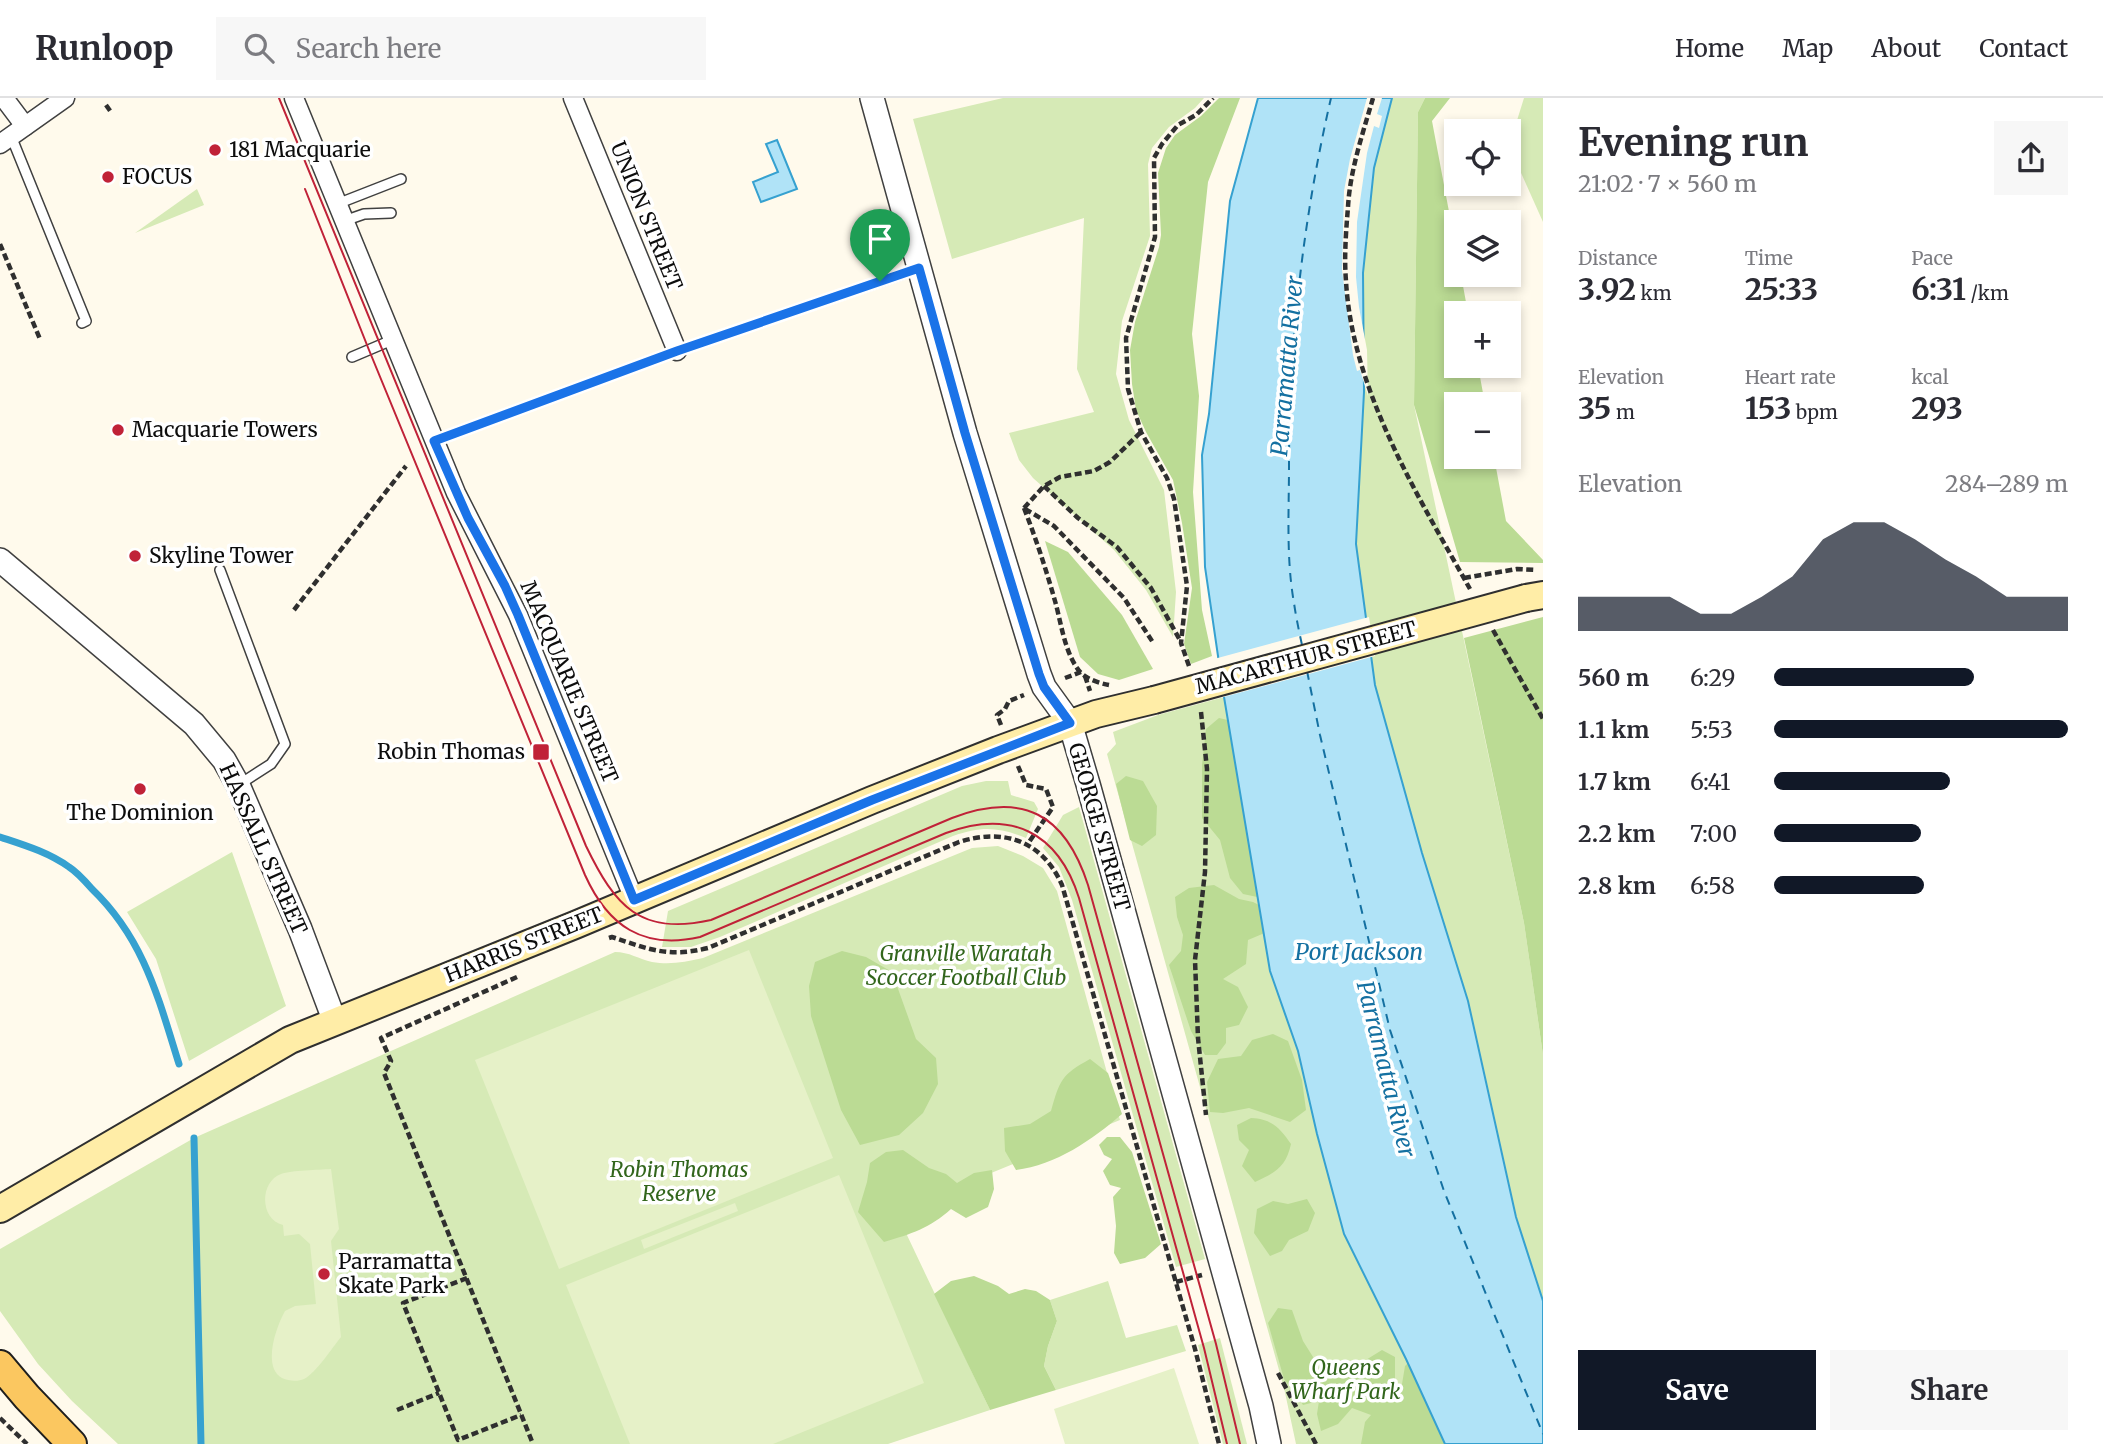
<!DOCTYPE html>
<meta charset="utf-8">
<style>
body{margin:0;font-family:Merriweather,serif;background:#f7f7f7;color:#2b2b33;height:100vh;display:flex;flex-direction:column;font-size:26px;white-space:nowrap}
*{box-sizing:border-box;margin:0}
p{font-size:23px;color:#7c7c81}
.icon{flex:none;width:38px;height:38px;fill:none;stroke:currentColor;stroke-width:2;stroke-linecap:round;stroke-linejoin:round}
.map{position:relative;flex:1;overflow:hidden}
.panel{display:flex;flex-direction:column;background:#fff;width:560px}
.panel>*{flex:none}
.tools{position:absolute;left:1444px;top:21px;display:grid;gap:14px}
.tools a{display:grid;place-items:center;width:77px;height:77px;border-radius:0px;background:#fff;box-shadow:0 4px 10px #0003;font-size:35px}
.pin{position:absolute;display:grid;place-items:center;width:60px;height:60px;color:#fff;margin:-72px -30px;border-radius:50% 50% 50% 0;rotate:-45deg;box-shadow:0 0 7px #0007}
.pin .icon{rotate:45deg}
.round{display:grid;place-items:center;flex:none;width:74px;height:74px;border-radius:0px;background:#f7f7f7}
.summary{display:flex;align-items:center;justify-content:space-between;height:119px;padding:0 35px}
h1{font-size:38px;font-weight:700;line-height:52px}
.stats{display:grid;grid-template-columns:repeat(3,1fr);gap:10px;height:119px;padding:7px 35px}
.stats div{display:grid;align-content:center}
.stats b{font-size:30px;font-weight:700}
.stats small{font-size:19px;font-weight:400}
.stats p{font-size:19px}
.chart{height:196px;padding:14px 35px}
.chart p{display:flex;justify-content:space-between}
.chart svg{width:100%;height:126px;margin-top:7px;fill:#111827;opacity:.7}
.action{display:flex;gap:14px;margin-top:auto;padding:14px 35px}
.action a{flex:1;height:80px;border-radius:0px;background:#111827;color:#fff;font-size:28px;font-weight:700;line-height:80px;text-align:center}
.action a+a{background:#f7f7f7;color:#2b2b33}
ul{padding:0 35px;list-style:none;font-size:23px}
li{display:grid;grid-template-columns:112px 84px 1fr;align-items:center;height:52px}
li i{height:18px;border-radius:9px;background:#111827}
header{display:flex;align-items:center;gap:42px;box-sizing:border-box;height:98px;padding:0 35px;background:#fff;border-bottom:2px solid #e1e1e2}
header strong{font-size:33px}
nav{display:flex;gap:38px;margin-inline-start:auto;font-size:24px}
.search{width:490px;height:63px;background:#f7f7f7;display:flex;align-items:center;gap:18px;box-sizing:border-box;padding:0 24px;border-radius:0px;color:#7c7c81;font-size:26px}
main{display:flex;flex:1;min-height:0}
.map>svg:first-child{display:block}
.green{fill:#d6eab6}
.forest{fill:#bbdb94}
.pitch{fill:#e6f1c8}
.water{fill:#b0e3f7;stroke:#36a1d0;stroke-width:2}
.pier{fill:#fffaec}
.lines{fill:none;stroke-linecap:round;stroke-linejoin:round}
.stream{stroke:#36a1d0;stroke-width:7}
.ferry{stroke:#1470a1;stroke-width:2;stroke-dasharray:9 7;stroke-linecap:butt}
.service-casing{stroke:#404040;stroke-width:12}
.minor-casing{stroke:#404040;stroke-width:21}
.tertiary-casing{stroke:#404040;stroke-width:26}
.secondary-casing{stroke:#2f2f2f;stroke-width:30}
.primary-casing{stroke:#1e1e1e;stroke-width:32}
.path{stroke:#2f2f2f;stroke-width:4.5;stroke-dasharray:7 3.5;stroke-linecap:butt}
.service{stroke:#fff;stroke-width:9}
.minor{stroke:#fff;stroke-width:18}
.tertiary{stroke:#fff;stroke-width:23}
.secondary{stroke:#ffeda7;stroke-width:26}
.primary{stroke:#fbc760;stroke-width:28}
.tram{stroke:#c02238;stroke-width:2}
.secondary-bridge-casing{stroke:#2f2f2f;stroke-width:30;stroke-linecap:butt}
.secondary-bridge{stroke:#ffeda7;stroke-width:26}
.route-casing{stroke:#fff;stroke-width:14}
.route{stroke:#1a73e8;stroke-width:9}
.poi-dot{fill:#c02238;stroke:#fff;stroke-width:2.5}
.labels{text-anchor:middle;stroke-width:7;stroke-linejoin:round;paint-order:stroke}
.poi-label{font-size:21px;fill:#0d0d0d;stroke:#fff;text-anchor:start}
.street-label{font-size:21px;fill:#0d0d0d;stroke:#fff}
.park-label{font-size:21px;font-style:italic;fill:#32661c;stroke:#fff}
.water-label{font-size:23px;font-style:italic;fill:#1470a1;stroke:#fff}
</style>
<header>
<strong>Runloop</strong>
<div class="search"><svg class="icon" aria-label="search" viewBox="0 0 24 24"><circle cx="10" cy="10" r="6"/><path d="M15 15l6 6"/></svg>Search here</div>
<nav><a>Home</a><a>Map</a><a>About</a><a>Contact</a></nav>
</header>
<main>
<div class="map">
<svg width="1543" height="1346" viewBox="0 0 1543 1346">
<rect width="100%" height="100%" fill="#fffaec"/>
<g class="green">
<path d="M1003 0H1204L1195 10 1169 29 1152 50 1148 66 1150 138 1122 223 1116 276 1129 322 1164 392 1176 494 1173 539 1146 492 1114 452 1033 380 1019 362 1009 335 1094 314 1077 271 1084 120 952 161 913 21Z"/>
<path d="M1392 0H1425L1418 14 1414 307 1524 825 1543 957V1203L1516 1119 1468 903 1422 755 1375 587 1356 446 1364 294 1363 175 1374 70Z"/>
<path d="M1524 0H1543V124L1509 48Z"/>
<path d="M197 91 204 107 135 135Z"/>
<path d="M1224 599 1270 873 1298 953 1317 1036 1344 1136 1406 1261 1445 1346H1296L1284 1290 1107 656 1116 646 1113 634 1158 617Z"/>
<path d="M986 683H1008L1011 697 1034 704 1038 711 1026 740C998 729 982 728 953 738L720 839 691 849H662L668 813 962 688Z"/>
<path d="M1079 709 1205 1161 1176 1169 1072 802 1059 769 1043 750 1063 717Z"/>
<path d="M998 748 1023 758 1043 770 1057 793 1120 1022 896 1114 990 1312 888 1346H118L72 1303 38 1266 0 1213V1151L194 1040 615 854C629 854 639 861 652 864 670 867 685 864 703 860L972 750Z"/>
<path d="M232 754 286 908 189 963 156 861 127 814Z"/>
<path d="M1108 1183 1126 1240 1177 1227 1186 1253 1056 1292 1044 1268 1048 1248 1057 1223 1050 1202Z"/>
<path d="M1220 1240 1247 1346H1223L1198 1247Z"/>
</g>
<g class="forest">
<path d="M1219 0H1240L1208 84 1192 236 1199 298 1193 394 1202 512 1212 558 1191 566 1184 546 1192 490 1182 425 1173 382 1146 334 1136 312 1132 286 1130 252 1135 224 1159 149 1161 137 1158 75 1166 50 1175 37 1201 18Z"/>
<path d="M1425 0H1450L1432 23 1456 151V177H1461L1468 215H1456V268H1478L1485 306H1456V359H1494L1506 423 1543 462V465L1460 464 1414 307 1418 14Z"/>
<path d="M1045 443 1068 454 1122 517 1153 571 1119 582 1098 576 1080 559Z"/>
<path d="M1543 519V957L1524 825 1464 540Z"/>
<path d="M1219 620 1232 623 1267 801 1243 796 1230 780 1220 742 1202 720V667L1206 631Z"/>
<path d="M1126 678 1143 683 1157 708 1156 737 1142 748 1130 742 1116 686Z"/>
<path d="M1214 787 1239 801 1253 804 1263 809 1267 834 1248 842 1246 866 1223 881 1238 889 1248 909 1239 927 1226 930V945L1217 957H1205L1191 933 1169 867 1181 853 1183 837 1177 819 1175 799 1189 790Z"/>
<path d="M842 853 866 859 892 874 916 941 936 960 938 986 923 1015 899 1037 860 1047 841 1012 811 918 809 888 815 864Z"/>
<path d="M1273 936 1288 943 1302 982 1306 1012 1290 1024 1249 1010 1223 1015 1210 1014 1207 984 1218 961 1241 958 1252 942Z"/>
<path d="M1090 961 1108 975 1122 1016C1092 1042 1056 1067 1016 1072L1005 1053 1004 1030 1030 1026 1051 1013C1060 982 1061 977 1090 961Z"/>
<path d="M1251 1020C1272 1021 1280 1030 1291 1046 1286 1069 1276 1074 1255 1084L1242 1068 1249 1052 1239 1042 1237 1027Z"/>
<path d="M1107 1039H1120L1132 1054 1161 1146 1145 1160 1120 1166 1114 1155 1116 1128 1113 1099 1121 1090 1110 1087 1103 1073 1112 1061 1104 1057 1099 1047Z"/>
<path d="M903 1052 929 1070 946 1076 957 1085 974 1075 992 1072 994 1091 988 1109 966 1120 951 1111C930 1130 911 1136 884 1144L858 1114 867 1084 870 1065 886 1054Z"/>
<path d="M1307 1101 1315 1115 1308 1133 1289 1142 1282 1153 1270 1158 1254 1135 1257 1111 1273 1103 1288 1106Z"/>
<path d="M974 1178 998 1188 1009 1196 1025 1191 1036 1193 1050 1202 1057 1223 1048 1248 1044 1268 1056 1292 990 1312 934 1196 951 1183Z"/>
<path d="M1278 1210 1292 1212 1303 1243 1325 1278 1348 1273 1382 1252 1395 1259V1284L1400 1298 1405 1268 1416 1257 1479 1346H1361L1365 1324 1371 1317 1352 1310 1338 1326 1321 1333 1317 1316 1319 1303 1303 1307 1284 1281 1268 1225Z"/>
</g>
<g class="pitch">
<path d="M749 852 833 1060 559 1171 475 962Z"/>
<path d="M331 1071 339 1131 331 1143 341 1239C332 1250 316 1275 304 1281 297 1284 289 1283 282 1280 262 1269 276 1229 285 1213L295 1208 316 1206 310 1146 299 1136 284 1138 283 1127C260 1122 259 1084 281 1076 292 1072 318 1072 331 1071Z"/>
<path d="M839 1077 924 1285 773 1346H630L566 1187Z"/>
<path d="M735 1105 738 1113 644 1151 641 1142Z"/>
<path d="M1174 1270 1199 1346H1065L1054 1311Z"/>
</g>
<g class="water">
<path d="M1258 0H1392L1374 70 1363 175 1364 294 1356 446 1375 587 1422 755 1468 903 1516 1119 1543 1203V1346H1445L1406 1261 1344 1136 1317 1036 1298 953 1270 873 1224 599 1205 469 1202 357 1209 316 1230 103Z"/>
<path d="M777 42 797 91 761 104 753 84 778 74 766 46Z"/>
</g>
<g class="pier">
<path d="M1367 0H1382L1377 16 1382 18 1379 30 1374 28 1367 55 1357 124 1356 179 1359 209 1367 252 1368 298 1360 272 1357 273 1353 257 1342 172 1344 93 1350 61Z"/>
<path d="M1369 519 1375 558 1220 600 1214 561Z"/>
</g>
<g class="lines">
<g class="stream">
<path d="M0 739C24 747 48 754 69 769 77 774 85 783 92 791 144 841 158 899 179 966"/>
<path d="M194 1040 201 1346"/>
</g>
<g class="ferry">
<path d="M1302 547C1299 533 1296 519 1294 505 1286 460 1289 413 1289 368 1289 244 1303 121 1331 0"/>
<path d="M1307 573 1320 637 1390 932 1444 1093 1543 1336"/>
</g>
<defs>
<g id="service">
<path d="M11 38 86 223 82 225"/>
<path d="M337 106 401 81"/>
<path d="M344 123 364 116 391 115"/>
<path d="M352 259 392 242"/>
<path d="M434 343 677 253 917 171"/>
<path d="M220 472 285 646 271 666 240 686"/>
</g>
<g id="minor">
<path d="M4 0 25 28"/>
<path d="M294 0 456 395 518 517 634 801"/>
<path d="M573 0 677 253"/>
<path d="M0 46 65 0"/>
</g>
<g id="tertiary">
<path d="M872 0 965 335 1039 576 1044 589 1070 625 1088 686 1261 1308 1269 1346"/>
<path d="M0 462 194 626 224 662 238 687 300 831 335 924"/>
</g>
<g id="secondary">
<path d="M1526 500 1543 497"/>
<path d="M0 1111 290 942 575 827 872 702 998 652 1096 616 1154 602"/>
</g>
<path id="primary" d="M0 1267 27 1299 72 1346"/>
</defs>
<use href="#service" class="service-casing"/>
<use href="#minor" class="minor-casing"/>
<use href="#tertiary" class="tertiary-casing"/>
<use href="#secondary" class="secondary-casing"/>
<use href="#primary" class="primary-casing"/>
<g class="path">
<path d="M1373 0C1363 35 1350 72 1348 109 1346 133 1344 159 1346 183 1352 292 1418 398 1470 491"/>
<path d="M106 7 111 14"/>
<path d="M0 146 40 241"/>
<path d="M1044 388 1078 420 1117 449 1151 490 1181 544"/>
<path d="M1024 410C1036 441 1046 471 1055 503 1061 524 1064 551 1077 570 1083 580 1098 585 1109 587"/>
<path d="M1024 410 1044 388 1060 379 1094 373 1110 364 1141 334"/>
<path d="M1025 411 1054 428 1124 500 1154 546"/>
<path d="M1464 480 1517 471 1536 472"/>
<path d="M294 512 406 368"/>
<path d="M1493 532 1543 621"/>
<path d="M1189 568 1181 545 1187 488 1174 401 1167 380 1141 334 1128 291 1126 240 1155 139 1154 60 1162 46 1178 27 1196 17 1213 0"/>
<path d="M1085 578 1090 593"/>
<path d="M1065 580 1081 574"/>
<path d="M1201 614 1207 671 1205 774 1195 862 1198 940 1206 1017"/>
<path d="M1001 627 997 617 1005 611 1009 603 1024 597"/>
<path d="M1018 668 1026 687 1046 691 1053 709 1027 747"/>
<path d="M609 840 612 839C649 851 667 860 708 850L959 744C1003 730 1042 742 1062 787L1195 1251 1219 1346"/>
<path d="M517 879 381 940 391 963 384 975 533 1346"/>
<path d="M467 1180 403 1205 458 1342 521 1317"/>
<path d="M1176 1184 1202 1177"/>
<path d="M1278 1275 1316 1346"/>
<path d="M397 1312 439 1295"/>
<path d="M0 1320 27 1346"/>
</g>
<use href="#service" class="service"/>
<use href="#minor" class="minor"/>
<use href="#tertiary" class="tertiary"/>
<use href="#secondary" class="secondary"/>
<use href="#primary" class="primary"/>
<g class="tram">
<path d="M279 0 586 748C615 808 640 838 711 822L952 720C1023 693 1065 716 1088 787L1216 1246 1240 1346"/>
<path d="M305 91 369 252 585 777C608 828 643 852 700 839L946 735C1011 711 1058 734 1079 800L1204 1250 1227 1346"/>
</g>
<defs>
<path id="secondary-bridge" d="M1154 602 1526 500"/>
</defs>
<use href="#secondary-bridge" class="secondary-bridge-casing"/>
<use href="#secondary-bridge" class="secondary-bridge"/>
</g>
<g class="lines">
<defs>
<path id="route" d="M919 170 965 335 1039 576 1044 589 1070 625 872 702 634 802 518 517 505 488 468 420 434 343 677 253Z"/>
</defs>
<use href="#route" class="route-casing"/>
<use href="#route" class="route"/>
</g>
<g class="poi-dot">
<circle cx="215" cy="52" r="7"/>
<circle cx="108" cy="79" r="7"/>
<circle cx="118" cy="332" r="7"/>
<circle cx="135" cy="458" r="7"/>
<rect x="532" y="645" width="18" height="18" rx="3.5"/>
<circle cx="140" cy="691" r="7"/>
<circle cx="324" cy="1176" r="7"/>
</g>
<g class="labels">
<g class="poi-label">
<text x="229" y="59">181 Macquarie</text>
<text x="122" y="86">FOCUS</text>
<text x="132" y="339">Macquarie Towers</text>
<text x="149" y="465">Skyline Tower</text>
<text x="525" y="661" text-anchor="end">Robin Thomas</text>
<text x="140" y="722" text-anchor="middle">The Dominion</text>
<text x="338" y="1171">Parramatta<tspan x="338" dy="24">Skate Park</tspan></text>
</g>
<g class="street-label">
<text transform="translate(646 118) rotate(68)" y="7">UNION STREET</text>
<text transform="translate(1306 560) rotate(-15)" y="7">MACARTHUR STREET</text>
<text transform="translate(569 584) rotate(67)" y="7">MACQUARIE STREET</text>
<text transform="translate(1099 729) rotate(74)" y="7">GEORGE STREET</text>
<text transform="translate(263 751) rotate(66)" y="7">HASSALL STREET</text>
<text transform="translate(524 847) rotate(-22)" y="7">HARRIS STREET</text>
</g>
<g class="park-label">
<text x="966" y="863">Granville Waratah<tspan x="966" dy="24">Scoccer Football Club</tspan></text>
<text x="679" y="1079">Robin Thomas<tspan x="679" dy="24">Reserve</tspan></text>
<text x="1346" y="1277">Queens<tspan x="1346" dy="24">Wharf Park</tspan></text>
</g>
<g class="water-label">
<text transform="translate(1287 268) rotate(-85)" y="8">Parramatta River</text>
<text x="1359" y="862">Port Jackson</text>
<text transform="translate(1386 971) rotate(76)" y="8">Parramatta River</text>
</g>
</g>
</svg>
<div class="tools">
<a><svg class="icon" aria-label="locate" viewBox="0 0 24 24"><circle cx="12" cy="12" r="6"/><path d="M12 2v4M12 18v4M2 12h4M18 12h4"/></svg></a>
<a><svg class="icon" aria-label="layers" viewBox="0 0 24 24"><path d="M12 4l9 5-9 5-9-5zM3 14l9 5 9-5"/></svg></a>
<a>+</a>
<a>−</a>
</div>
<div class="pin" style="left:880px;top:183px;background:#1e9e55"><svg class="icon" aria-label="arrive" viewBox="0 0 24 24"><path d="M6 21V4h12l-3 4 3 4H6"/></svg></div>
</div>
<section class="panel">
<div class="summary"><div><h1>Evening run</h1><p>21:02 · 7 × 560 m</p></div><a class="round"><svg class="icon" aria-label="share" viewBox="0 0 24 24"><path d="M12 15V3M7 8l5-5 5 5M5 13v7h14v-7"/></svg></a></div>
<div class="stats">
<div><p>Distance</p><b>3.92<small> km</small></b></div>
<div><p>Time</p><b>25:33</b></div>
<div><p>Pace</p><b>6:31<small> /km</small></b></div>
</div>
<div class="stats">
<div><p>Elevation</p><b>35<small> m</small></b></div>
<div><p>Heart rate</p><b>153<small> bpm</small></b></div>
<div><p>kcal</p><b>293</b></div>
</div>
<div class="chart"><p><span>Elevation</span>284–289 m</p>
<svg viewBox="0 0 160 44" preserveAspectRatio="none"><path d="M0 44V32L10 32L20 32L30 32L40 38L50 38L60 32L70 25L80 12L90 6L100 6L110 12L120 19L130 25L140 32L150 32L160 32V44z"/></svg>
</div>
<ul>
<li><b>560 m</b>6:29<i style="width:68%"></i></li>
<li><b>1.1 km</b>5:53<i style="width:100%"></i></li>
<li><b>1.7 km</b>6:41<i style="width:60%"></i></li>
<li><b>2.2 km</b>7:00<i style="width:50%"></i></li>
<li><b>2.8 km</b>6:58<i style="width:51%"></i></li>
</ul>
<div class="action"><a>Save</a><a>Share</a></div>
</section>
</main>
